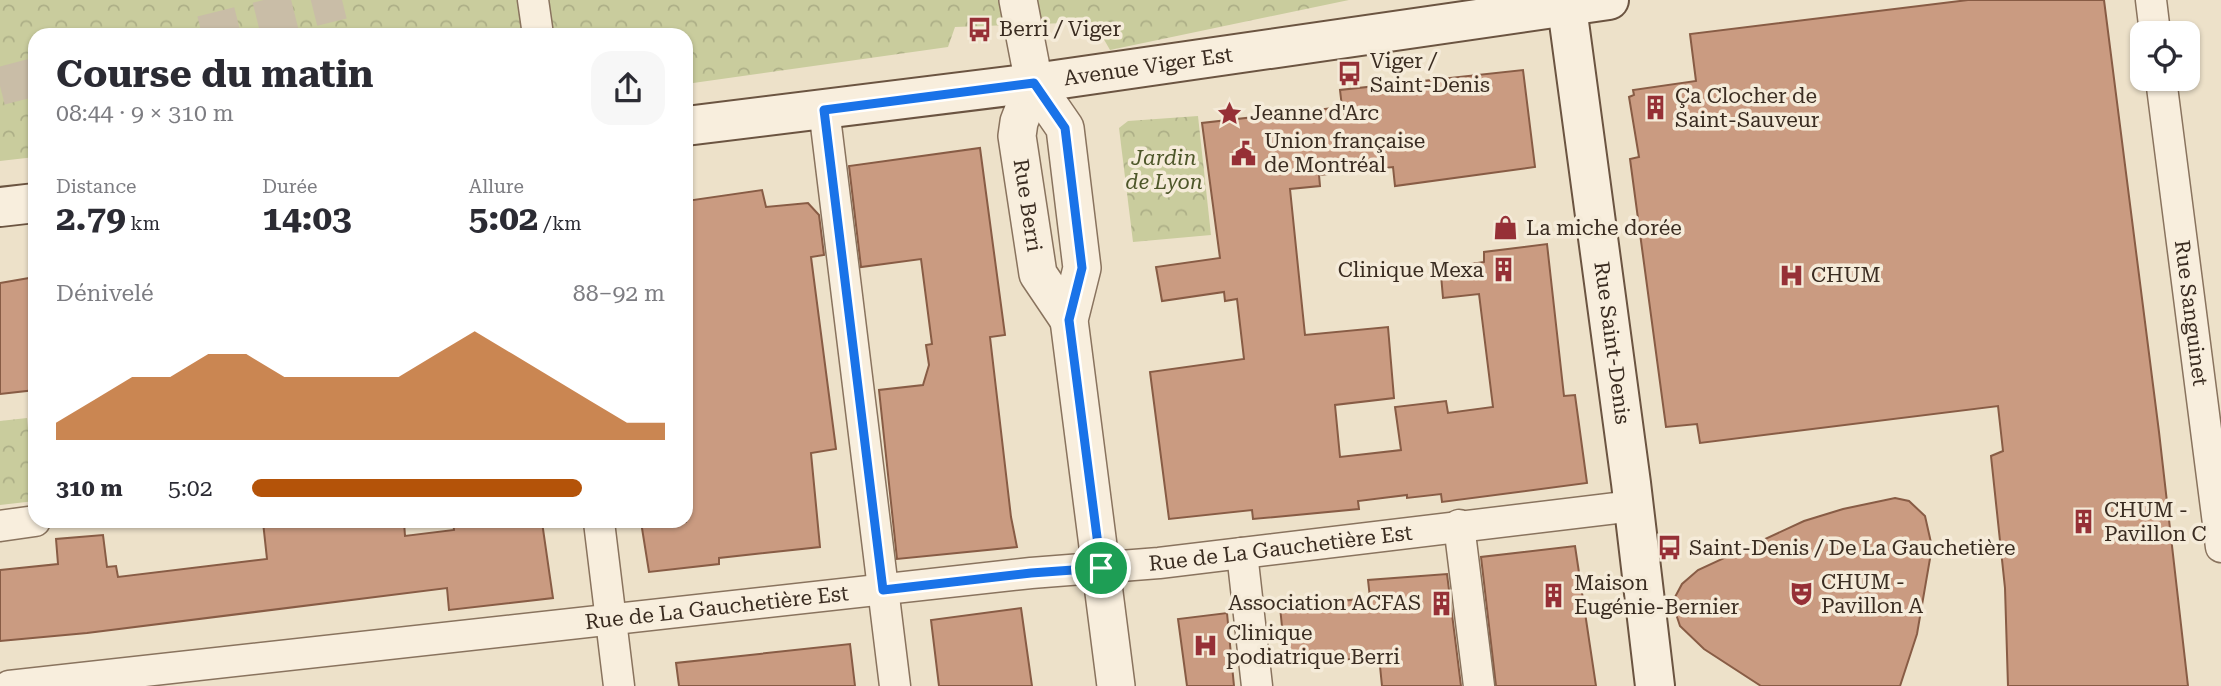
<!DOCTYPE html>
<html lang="fr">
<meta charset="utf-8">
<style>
body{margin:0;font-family:"Roboto Serif",serif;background:#f7f7f7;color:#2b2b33;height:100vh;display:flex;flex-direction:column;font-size:26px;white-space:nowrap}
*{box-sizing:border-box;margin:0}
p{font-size:23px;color:#7c7c81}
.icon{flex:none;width:38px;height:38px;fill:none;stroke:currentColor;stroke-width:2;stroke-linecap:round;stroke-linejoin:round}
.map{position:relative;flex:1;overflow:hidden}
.side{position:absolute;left:28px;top:28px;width:665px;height:500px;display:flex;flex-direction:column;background:#fff;border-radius:21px;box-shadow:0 2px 5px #0004}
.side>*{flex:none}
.tools{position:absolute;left:2130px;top:21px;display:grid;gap:14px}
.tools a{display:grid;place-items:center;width:70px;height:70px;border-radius:14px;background:#fff;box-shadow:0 2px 5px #0004;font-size:35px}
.pin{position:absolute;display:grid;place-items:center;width:60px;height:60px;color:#fff;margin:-30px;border:4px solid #fff;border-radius:50%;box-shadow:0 2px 7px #0007}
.round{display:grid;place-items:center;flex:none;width:74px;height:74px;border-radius:21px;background:#f7f7f7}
.overview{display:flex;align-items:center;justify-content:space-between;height:119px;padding:0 28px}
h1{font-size:38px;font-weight:700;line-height:52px}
.figures{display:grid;grid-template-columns:repeat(3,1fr);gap:10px;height:119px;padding:7px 28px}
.figures div{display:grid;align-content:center}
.figures b{font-size:35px;font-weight:700}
.figures small{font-size:19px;font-weight:400}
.figures p{font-size:19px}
.chart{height:196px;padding:14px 28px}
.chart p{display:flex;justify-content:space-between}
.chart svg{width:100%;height:126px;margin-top:7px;fill:#b45309;opacity:.7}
ul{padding:0 28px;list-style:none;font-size:23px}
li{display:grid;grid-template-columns:112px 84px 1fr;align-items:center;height:52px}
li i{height:18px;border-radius:9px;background:#b45309}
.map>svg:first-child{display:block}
.forest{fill:url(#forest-crowns)}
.building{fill:#ca9b81;stroke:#885c45;stroke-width:2}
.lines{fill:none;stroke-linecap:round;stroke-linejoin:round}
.trunk-tunnel{stroke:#c9bda7;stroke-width:38;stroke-dasharray:38 19;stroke-linecap:butt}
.minor-casing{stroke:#89735e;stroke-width:33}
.tertiary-casing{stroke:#89735e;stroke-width:40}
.secondary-casing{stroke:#6b5441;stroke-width:42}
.minor{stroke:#f8eedd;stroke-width:30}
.tertiary{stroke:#f8eedd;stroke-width:37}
.secondary{stroke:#f8eedd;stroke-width:38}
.route-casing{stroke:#fff;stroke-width:14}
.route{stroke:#1a73e8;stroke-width:9}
.labels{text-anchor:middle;stroke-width:7;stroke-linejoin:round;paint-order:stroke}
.poi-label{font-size:21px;fill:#3a2c21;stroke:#f5ebd9;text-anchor:start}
.street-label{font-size:21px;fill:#3a2c21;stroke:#f5ebd9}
.park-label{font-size:21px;font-style:italic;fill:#4d5629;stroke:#f5ebd9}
</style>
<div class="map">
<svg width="2221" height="686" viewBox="0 0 2221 686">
<defs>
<pattern id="forest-crowns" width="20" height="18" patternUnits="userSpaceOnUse" patternTransform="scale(1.75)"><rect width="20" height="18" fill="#c9cc9d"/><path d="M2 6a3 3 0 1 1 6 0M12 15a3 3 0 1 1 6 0" fill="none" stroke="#adaf87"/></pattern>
</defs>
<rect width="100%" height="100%" fill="#ede1c9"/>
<g class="forest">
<path d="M0 0H1349L1110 50 1094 22 955 27 948 47 686 84V35H35V157L0 161Z"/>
<path d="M1198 116 1211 235 1133 242 1119 128 1128 121Z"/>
<path d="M27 418 35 501 0 505V421Z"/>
</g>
<g class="building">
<path d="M1968 0H2104L2159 432 2188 686H2008L2005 588 1991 456 2003 451 1998 406 1700 443 1697 424 1666 427 1630 159 1639 157 1629 97 1634 95 1633 90 1696 81 1690 34Z"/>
<path d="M1523 70 1535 167 1395 186 1393 167 1319 175 1320 186 1290 189 1305 335 1388 327 1394 398 1335 405 1340 457 1401 450 1395 407 1446 401 1448 413 1493 407 1479 294 1443 298 1441 275 1458 273 1457 266 1484 262V252L1547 244 1564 396 1575 395 1587 483 1442 502 1441 494 1407 498V495L1358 501 1359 509 1253 519 1252 510 1169 519 1150 372 1244 359 1237 299 1225 301 1224 292 1162 301 1156 267 1220 258 1202 123 1342 107 1340 90Z"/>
<path d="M980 148 1005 335 990 337 1011 517 1017 547 897 559 879 390 923 385 929 365 926 345 932 344 921 259 861 267 849 166Z"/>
<path d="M762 190 766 207 808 203 819 215 824 255 811 257 836 449 811 453 820 547 719 558V564L649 572 641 522H686V201Z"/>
<path d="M35 277V390L0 394V283Z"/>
<path d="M1895 498 1909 501 1925 516 1932 547 1917 634 1900 686H1761L1704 649 1680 626 1674 608 1675 597 1682 584 1698 570 1804 521 1843 509Z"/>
<path d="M263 522H404L405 536 454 530 453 522H542L553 598 449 610 447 588 87 633 0 641V570L58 564 56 539 103 535 107 567 116 566 118 577 267 559Z"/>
<path d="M1575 546 1596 686H1496L1481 557Z"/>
<path d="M1447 574 1461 686H1382L1379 656 1286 666 1280 607 1370 598 1368 580Z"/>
<path d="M1021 608 1032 686H939L931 620Z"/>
<path d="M1227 613 1234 686H1187L1178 619Z"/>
<path d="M850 644 855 686H679L676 663Z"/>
</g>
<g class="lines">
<g class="trunk-tunnel">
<path d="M202 35 342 0"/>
<path d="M0 86 35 77"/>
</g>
<defs>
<g id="minor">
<path d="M533 0 538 35"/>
<path d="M2151 0 2155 33"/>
<path id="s1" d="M2161 79 2221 547"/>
<path d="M824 109 895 686"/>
<path d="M599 522 619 686"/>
<path d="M1459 525 1479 686"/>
<path d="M0 526 35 521"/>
<path d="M1242 553 1257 686"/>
<path id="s2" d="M9 686 1031 573 1159 563 1633 506"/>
</g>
<g id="tertiary">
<path d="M1018 0 1034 83 1065 128 1082 268 1069 320 1116 686"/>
<path id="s3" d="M1034 83 1019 122 1017 136 1038 274 1069 320"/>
</g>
<g id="secondary">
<path id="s4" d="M1566 0 1631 483 1655 686"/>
<path id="s5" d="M686 126 1034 83 1609 0"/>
<path d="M0 207 35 203"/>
</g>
</defs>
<use href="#minor" class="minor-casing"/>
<use href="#tertiary" class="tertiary-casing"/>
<use href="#secondary" class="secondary-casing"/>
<use href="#minor" class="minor"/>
<use href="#tertiary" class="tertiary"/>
<use href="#secondary" class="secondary"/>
</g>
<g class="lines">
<defs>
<path id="route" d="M1034 83 1065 128 1082 268 1069 320 1101 568 1031 573 883 590 824 110Z"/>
</defs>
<use href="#route" class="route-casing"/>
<use href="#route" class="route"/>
</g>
<defs>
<symbol id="bus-bare" viewBox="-9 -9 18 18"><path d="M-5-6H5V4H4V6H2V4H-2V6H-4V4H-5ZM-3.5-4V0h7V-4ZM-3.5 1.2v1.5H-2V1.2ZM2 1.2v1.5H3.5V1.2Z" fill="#963036" stroke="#f5ebd9" stroke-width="2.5" paint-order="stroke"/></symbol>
<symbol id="building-bare" viewBox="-9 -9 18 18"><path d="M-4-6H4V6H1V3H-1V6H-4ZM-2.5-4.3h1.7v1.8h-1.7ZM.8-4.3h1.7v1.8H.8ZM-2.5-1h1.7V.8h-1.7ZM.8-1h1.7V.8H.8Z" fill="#963036" stroke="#f5ebd9" stroke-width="2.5" paint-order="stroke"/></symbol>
<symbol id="sight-bare" viewBox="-9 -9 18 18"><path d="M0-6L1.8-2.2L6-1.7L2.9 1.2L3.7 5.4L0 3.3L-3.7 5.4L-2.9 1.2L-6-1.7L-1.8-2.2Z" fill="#963036" stroke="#f5ebd9" stroke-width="2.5" paint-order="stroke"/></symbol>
<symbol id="civic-bare" viewBox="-9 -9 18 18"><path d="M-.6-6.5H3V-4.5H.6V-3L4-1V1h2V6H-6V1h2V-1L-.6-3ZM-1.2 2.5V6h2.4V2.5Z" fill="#963036" stroke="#f5ebd9" stroke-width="2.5" paint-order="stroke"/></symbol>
<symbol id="shop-bare" viewBox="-9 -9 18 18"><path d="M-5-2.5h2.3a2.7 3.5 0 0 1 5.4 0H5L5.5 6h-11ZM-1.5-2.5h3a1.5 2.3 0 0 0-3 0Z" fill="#963036" stroke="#f5ebd9" stroke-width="2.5" paint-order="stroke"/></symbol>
<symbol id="hospital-bare" viewBox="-9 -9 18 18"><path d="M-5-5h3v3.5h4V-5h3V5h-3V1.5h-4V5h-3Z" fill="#963036" stroke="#f5ebd9" stroke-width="2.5" paint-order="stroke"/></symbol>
<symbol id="theatre-bare" viewBox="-9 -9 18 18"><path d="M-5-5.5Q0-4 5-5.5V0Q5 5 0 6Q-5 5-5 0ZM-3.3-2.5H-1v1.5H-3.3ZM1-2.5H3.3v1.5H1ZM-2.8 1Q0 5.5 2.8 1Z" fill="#963036" stroke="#f5ebd9" stroke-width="2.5" paint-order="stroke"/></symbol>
</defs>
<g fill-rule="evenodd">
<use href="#bus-bare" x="962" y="12" width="35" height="35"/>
<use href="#bus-bare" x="1332" y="56" width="35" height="35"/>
<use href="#building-bare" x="1638" y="90" width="35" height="35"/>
<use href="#sight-bare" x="1212" y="96" width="35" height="35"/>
<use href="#civic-bare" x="1226" y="136" width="35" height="35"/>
<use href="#shop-bare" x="1488" y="210" width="35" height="35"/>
<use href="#building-bare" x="1486" y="252" width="35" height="35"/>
<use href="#hospital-bare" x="1774" y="258" width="35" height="35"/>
<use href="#building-bare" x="2066" y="504" width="35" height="35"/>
<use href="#bus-bare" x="1652" y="530" width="35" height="35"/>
<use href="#theatre-bare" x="1784" y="576" width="35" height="35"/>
<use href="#building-bare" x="1536" y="578" width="35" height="35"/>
<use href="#building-bare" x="1424" y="586" width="35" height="35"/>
<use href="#hospital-bare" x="1188" y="628" width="35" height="35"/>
</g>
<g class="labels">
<g class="poi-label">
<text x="999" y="36">Berri / Viger</text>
<text x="1370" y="68">Viger /<tspan x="1370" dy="24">Saint-Denis</tspan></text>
<text x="1675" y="103">Ça Clocher de<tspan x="1675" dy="24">Saint-Sauveur</tspan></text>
<text x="1250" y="120">Jeanne d'Arc</text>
<text x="1264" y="148">Union française<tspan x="1264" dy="24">de Montréal</tspan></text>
<text x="1526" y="235">La miche dorée</text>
<text x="1484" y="277" text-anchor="end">Clinique Mexa</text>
<text x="1811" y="282">CHUM</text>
<text x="2104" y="517">CHUM -<tspan x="2104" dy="24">Pavillon C</tspan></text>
<text x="1689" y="555">Saint-Denis / De La Gauchetière</text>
<text x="1821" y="589">CHUM -<tspan x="1821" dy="24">Pavillon A</tspan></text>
<text x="1574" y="590">Maison<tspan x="1574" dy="24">Eugénie-Bernier</tspan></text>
<text x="1421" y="610" text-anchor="end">Association ACFAS</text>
<text x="1226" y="640">Clinique<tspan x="1226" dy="24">podiatrique Berri</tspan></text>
</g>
<g class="street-label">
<text dy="7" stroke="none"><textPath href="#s5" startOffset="466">Avenue Viger Est</textPath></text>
<text dy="7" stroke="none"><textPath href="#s3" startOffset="126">Rue Berri</textPath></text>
<text dy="7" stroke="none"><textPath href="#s1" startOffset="236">Rue Sanguinet</textPath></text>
<text dy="7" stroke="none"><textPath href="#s4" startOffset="346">Rue Saint-Denis</textPath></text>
<text dy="7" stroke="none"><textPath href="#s2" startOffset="1279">Rue de La Gauchetière Est</textPath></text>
<text dy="7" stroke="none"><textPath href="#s2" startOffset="712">Rue de La Gauchetière Est</textPath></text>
</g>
<g class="park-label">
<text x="1164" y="165">Jardin<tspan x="1164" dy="24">de Lyon</tspan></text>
</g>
</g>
</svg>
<div class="tools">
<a><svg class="icon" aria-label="locate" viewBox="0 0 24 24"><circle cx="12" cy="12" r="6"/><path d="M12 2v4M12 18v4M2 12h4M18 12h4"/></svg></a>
</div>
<div class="pin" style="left:1101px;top:568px;background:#1e9e55"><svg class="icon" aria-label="arrive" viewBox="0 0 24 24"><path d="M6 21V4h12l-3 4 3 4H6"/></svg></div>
<section class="side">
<div class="overview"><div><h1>Course du matin</h1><p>08:44 · 9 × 310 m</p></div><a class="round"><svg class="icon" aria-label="share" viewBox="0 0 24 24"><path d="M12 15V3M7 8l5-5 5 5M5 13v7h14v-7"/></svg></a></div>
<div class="figures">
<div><p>Distance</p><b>2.79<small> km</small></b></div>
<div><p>Durée</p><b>14:03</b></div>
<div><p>Allure</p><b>5:02<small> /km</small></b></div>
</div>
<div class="chart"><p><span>Dénivelé</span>88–92 m</p>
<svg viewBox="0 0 160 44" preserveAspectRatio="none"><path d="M0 44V38L10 30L20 22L30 22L40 14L50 14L60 22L70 22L80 22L90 22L100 14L110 6L120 14L130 22L140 30L150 38L160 38V44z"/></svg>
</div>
<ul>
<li><b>310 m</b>5:02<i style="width:80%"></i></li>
</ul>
</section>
</div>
